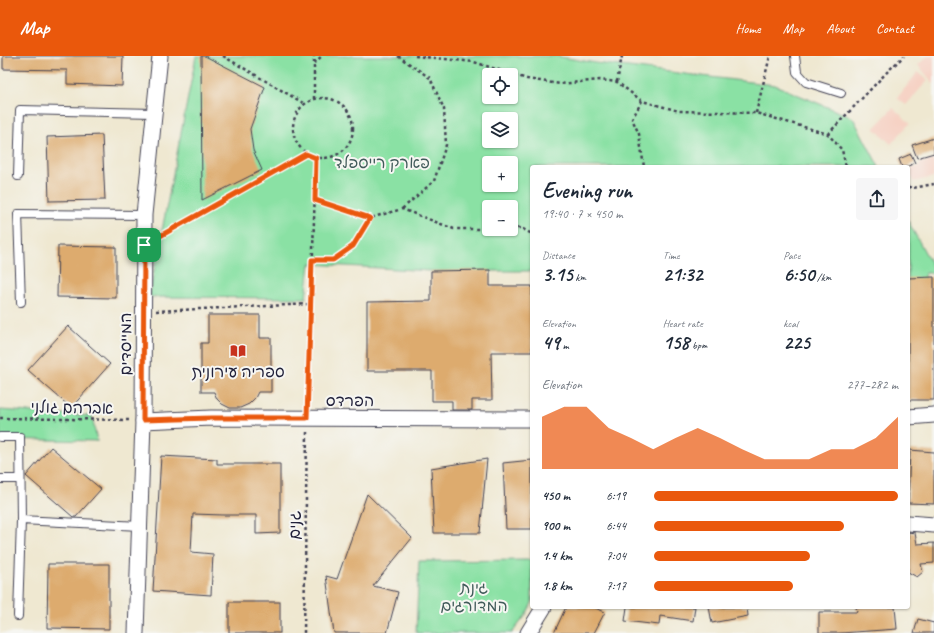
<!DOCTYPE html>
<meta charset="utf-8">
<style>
body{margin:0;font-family:Caveat,"Playpen Sans Hebrew",sans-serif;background:#f6f6f7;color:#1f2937;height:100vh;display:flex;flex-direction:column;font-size:15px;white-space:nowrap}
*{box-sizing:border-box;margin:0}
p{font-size:13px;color:#747a83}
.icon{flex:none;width:22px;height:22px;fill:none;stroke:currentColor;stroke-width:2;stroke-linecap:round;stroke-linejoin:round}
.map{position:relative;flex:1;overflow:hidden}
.side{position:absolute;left:530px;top:109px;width:380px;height:444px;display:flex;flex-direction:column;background:#fff;border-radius:4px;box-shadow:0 1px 3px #0004}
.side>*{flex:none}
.fabs{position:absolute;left:482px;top:12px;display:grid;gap:8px}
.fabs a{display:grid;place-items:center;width:36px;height:36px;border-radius:4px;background:#fff;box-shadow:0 1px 3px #0004;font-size:20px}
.pin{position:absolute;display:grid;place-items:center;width:34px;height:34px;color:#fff;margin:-17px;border-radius:8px;box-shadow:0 2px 6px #0006}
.round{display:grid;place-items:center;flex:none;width:42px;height:42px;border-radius:4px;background:#f6f6f7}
.summary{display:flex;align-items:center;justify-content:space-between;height:68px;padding:0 12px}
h1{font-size:22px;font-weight:600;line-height:30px}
.metrics{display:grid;grid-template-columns:repeat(3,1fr);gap:6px;height:68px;padding:4px 12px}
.metrics div{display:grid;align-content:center}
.metrics b{font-size:20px;font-weight:600}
.metrics small{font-size:11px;font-weight:400}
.metrics p{font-size:11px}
.chart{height:112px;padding:8px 12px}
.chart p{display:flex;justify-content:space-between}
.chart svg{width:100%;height:72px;margin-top:4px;fill:#ea580c;opacity:.7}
ul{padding:0 12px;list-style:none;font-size:13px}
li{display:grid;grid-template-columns:64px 48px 1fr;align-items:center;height:30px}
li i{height:10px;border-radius:5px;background:#ea580c}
header{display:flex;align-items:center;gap:24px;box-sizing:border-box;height:56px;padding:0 20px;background:#ea580c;color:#fff}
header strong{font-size:19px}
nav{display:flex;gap:22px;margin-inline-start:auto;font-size:14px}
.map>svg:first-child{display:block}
.built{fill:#f6d2c4}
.green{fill:#8ae1a4;stroke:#568270;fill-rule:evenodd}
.building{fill:#ddab6e}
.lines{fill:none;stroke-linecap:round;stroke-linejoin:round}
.service-casing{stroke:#414052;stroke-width:10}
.minor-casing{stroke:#414052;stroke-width:17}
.path{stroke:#414052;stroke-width:2.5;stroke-dasharray:3 3;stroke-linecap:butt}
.service{stroke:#fff;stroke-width:8}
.minor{stroke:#fff;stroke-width:15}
.route-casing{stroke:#fff;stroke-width:8}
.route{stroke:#ea580c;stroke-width:5}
.labels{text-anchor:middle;stroke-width:4;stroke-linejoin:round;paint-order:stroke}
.park-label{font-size:16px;fill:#415b5a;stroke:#f6f6f2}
.street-label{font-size:16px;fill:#22223b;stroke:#f6f6f2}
.poi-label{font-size:16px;fill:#22223b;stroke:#f6f6f2}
</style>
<header>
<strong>Map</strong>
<nav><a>Home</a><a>Map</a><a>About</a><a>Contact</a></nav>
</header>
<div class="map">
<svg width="934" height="577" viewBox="0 0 934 577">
<rect width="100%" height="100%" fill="#f6f6f2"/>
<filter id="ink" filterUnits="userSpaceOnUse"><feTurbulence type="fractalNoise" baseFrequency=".025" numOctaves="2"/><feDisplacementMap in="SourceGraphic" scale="8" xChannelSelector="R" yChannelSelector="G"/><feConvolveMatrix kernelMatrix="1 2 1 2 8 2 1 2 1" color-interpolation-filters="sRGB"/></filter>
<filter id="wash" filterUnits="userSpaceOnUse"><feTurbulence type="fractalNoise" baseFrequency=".012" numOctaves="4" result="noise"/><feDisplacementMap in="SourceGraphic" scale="16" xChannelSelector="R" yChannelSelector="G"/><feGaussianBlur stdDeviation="0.9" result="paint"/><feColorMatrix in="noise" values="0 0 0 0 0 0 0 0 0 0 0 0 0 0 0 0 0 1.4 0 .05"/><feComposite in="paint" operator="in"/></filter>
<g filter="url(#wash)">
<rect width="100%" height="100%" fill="#efe8d1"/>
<g class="built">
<path d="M928 0H934V28L918 9Z"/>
<path d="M918 16 928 24 906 49 897 42Z"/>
<path d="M893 52 910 67 891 88 874 72Z"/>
<path d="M933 98H934V121L913 126 910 113 920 110V107L934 104Z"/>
</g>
<g class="green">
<path d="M196 0H555L596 7 775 29 853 62 879 111H532V215H431L310 208 306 242 149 241ZM489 19H511V41H489ZM489 63H511V85H489ZM489 107H511V129H489ZM489 151H511V173H489Z"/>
<path d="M908 165 934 213V217H925L930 261 908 260Z"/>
<path d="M0 354 92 360 97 385 0 383Z"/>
<path d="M532 504V547L526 559 512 577H416L419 505Z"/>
</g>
<g id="blocks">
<g class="building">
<path d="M3 0H123L122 30 67 28V14L3 13Z"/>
<path d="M201 0H205L265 31 250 73 253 94 262 114 202 144Z"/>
<path d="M102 79 105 144 49 145 47 81Z"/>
<path d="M934 82V97L917 102 912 89Z"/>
<path d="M911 98 915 107 906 111H902L899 103Z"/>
<path d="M58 190 116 191V242L57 241Z"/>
<path d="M490 214V230H532V296H491L492 344H472V354H452V345H432V315H367V246L431 245V215Z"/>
<path d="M934 221V344H908V222Z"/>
<path d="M208 259H260V282H271V336H258L255 342 249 348 240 352H230L222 348 217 343 214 336H201V287H208Z"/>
<path d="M68 270 110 308 71 352 28 314Z"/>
<path d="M51 391 101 433 76 461H73L26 420Z"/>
<path d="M910 394 934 396V448L908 447Z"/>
<path d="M161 400 217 403V408H280V477L256 478V459H223L193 458 191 496 213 498 211 539 153 535Z"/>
<path d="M487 403 480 477H434L431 412Z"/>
<path d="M532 404V473H506L503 407Z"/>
<path d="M367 438 412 482 373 530 398 536 387 577H334L326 520 337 523Z"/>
<path d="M908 476 915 477 917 488 934 487V507L921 508 923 516 917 521 908 516Z"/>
<path d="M48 508H109V573L47 572Z"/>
<rect x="229" y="546" width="51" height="31"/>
<path d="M566 551H593L605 556 594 577H554Z"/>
<path d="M627 551H695L693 565 660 560 659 569 625 565Z"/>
<path d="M709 551H747L748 560 712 567Z"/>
<path d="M856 551H895L897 573 841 577H819V556H857Z"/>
<path d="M918 563 934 567V577H914Z"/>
</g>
</g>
</g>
<g filter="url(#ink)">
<use href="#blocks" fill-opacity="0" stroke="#414052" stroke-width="1"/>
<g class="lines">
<defs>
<g id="service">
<path d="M795 0 797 16 806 26 841 37"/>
<path d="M18 120 20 54 154 57"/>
<path d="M21 246 18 158 144 159"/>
<path d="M0 381H20L21 464"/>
<path d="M0 423H20"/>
<path d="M18 560 21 464 140 470"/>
</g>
<g id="minor">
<path d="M908 361 934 359"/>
<path d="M143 365 211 362 532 363"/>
<path d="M908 467 934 469"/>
<path d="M136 577 143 365 144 159 160 0"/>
<path d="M528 577 544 551"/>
</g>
</defs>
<use href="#service" class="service-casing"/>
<use href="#minor" class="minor-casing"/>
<g class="path">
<path d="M223 0 305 48"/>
<path d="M398 0 430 22 444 53 446 89 434 125 402 153"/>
<path d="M415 0 474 6 527 23 560 28 600 24 617 26 642 45 679 55 756 57 828 78 842 94 846 111"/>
<path d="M314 7 322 0"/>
<path d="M617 26 622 0"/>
<circle cx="323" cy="72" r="30"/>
<path d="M314 43V0"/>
<path d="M642 45 632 63 639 78 644 111"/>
<path d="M756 57 770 0"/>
<path d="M828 78 889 14 904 0"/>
<path d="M908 131 913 132 934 128"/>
<path d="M315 144 370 162 402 153 454 173H489"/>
<path d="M511 172H521L532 178"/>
<path d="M157 182 306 98"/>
<path d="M313 204H333L353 190 370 162"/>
<path d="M156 255 311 248"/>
<path d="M308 349 316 102"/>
<path d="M0 362 129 364"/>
<path d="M304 577 307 376"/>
</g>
<use href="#service" class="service"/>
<use href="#minor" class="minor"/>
</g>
</g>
<g class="lines" filter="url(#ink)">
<defs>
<path id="route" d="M306 98 316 102 315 144 370 162 353 190 333 204H312L307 362H211L143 364 144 189Z"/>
</defs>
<use href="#route" class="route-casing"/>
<use href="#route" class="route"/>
</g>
<defs>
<symbol id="library-bare" viewBox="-9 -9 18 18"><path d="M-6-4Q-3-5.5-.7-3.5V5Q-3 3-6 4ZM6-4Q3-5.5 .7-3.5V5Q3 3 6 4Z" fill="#c8321e" stroke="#f6f6f2" stroke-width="2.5" paint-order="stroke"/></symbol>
</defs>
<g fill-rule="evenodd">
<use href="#library-bare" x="227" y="284" width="22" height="22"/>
</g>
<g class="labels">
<g class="park-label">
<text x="382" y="112">פארק רייספלד</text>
<text x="474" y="537">גינת<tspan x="474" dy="18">המדורגים</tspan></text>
</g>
<g class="street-label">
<text transform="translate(125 288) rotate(-90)" y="6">המייסדים</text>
<text x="350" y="350">הפרדס</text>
<text transform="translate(72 351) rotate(1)" y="6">אברהם גולני</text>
<text transform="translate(294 469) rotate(-89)" y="6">גנים</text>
</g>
<g class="poi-label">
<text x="238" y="321">ספריה עירונית</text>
</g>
</g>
</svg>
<div class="fabs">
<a><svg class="icon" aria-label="locate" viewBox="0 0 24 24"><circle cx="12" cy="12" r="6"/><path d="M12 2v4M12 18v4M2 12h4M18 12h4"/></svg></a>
<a><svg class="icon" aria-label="layers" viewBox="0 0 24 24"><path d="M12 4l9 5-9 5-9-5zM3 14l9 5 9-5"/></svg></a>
<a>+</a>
<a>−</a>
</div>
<div class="pin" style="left:144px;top:189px;background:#1e9e55"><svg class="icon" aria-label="arrive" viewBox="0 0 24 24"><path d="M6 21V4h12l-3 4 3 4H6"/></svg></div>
<section class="side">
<div class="summary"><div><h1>Evening run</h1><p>19:40 · 7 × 450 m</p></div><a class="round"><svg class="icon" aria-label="share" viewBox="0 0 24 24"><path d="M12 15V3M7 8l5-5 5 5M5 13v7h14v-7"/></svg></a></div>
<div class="metrics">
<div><p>Distance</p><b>3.15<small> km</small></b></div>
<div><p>Time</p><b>21:32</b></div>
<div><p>Pace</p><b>6:50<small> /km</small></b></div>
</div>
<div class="metrics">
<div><p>Elevation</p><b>49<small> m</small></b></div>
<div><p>Heart rate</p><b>158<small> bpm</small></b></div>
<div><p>kcal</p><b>225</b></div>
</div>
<div class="chart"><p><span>Elevation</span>277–282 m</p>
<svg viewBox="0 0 160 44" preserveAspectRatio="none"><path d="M0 44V12L10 6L20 6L30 19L40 25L50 32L60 25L70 19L80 25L90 32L100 38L110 38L120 38L130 32L140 32L150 25L160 12V44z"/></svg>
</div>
<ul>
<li><b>450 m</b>6:19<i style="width:100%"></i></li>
<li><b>900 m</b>6:44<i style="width:78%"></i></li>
<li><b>1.4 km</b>7:04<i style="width:64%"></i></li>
<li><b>1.8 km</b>7:17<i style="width:57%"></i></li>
</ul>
</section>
</div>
